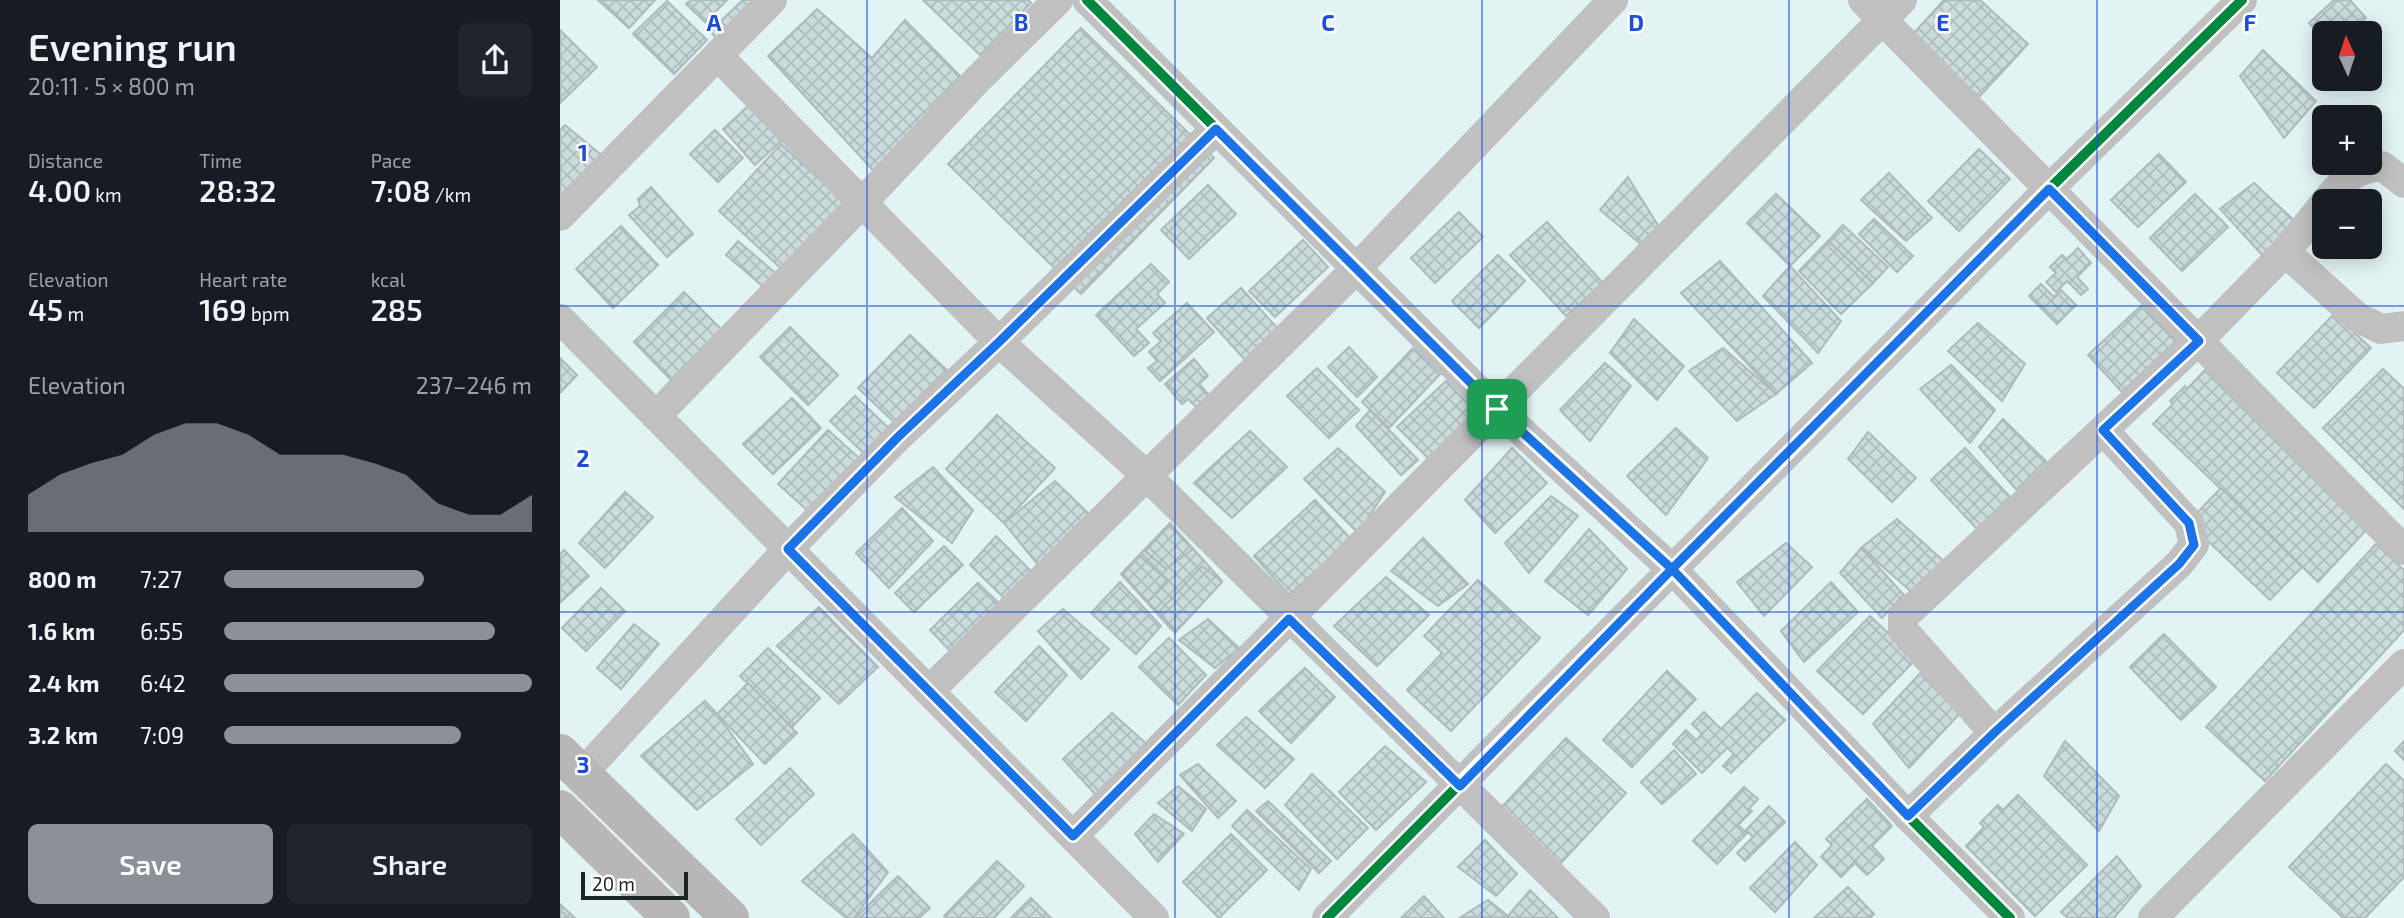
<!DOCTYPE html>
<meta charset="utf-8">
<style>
body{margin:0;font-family:"Exo 2",sans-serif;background:#20242c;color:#f1f3f6;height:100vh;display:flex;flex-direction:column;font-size:26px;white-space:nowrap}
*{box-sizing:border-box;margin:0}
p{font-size:23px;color:#9ea1a6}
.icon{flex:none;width:38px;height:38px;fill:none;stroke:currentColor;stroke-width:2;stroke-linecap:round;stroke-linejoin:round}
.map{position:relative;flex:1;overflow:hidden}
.drawer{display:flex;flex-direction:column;background:#171b24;width:560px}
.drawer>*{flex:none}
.needle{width:46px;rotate:357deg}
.buttons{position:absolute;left:1752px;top:21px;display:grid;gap:14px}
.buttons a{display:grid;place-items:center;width:70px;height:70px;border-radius:10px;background:#171b24;box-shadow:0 4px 18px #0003;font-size:35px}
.scale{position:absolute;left:21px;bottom:18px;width:107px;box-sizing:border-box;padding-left:7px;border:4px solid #1a2526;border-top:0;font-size:19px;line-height:24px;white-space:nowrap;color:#1a2526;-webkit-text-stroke:5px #fff;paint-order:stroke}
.pin{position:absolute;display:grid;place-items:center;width:60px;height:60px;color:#fff;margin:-30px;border-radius:14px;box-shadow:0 4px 10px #0006}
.round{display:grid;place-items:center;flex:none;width:74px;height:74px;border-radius:10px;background:#20242c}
.headline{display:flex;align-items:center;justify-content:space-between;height:119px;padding:0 28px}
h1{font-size:38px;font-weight:600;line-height:52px}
.figures{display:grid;grid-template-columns:repeat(3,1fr);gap:10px;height:119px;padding:7px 28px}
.figures div{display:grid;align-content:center}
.figures b{font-size:30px;font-weight:600}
.figures small{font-size:19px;font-weight:400}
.figures p{font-size:19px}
.chart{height:196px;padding:14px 28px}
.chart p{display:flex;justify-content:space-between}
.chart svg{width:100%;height:126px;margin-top:7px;fill:#8c9099;opacity:.7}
.action{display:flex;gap:14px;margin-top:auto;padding:14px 28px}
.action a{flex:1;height:80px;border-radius:10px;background:#8c9099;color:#fff;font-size:28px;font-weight:600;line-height:80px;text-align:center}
.action a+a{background:#20242c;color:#f1f3f6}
ul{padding:0 28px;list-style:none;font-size:23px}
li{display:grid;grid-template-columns:112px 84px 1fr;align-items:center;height:52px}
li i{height:18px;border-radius:9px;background:#8c9099}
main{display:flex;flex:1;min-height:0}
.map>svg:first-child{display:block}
.building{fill:url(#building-cross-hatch);stroke:#adbabb;stroke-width:2}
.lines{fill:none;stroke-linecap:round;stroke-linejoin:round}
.street{stroke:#c1c0c0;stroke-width:30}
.secondary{stroke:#b8b6b6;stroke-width:38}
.cycleway-casing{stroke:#fff;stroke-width:15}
.cycleway{stroke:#00873e;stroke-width:10}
.route-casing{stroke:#fff;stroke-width:14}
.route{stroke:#1a73e8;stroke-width:9}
.grid{fill:none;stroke:#1d4ed8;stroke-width:2;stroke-opacity:0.55}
.grid-label{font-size:23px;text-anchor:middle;font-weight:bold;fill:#1d4ed8;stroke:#fff;stroke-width:5;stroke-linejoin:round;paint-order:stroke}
</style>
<main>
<section class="drawer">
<div class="headline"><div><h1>Evening run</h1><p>20:11 · 5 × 800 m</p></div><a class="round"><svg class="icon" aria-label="share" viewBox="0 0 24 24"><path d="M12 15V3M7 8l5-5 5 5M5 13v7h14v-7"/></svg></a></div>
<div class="figures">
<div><p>Distance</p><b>4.00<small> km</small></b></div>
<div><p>Time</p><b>28:32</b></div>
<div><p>Pace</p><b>7:08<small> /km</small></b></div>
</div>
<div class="figures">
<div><p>Elevation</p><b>45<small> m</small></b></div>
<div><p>Heart rate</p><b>169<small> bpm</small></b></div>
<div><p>kcal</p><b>285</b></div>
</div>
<div class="chart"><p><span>Elevation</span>237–246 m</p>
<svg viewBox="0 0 160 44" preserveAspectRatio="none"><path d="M0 44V31L10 24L20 20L30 17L40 10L50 6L60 6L70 10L80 17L90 17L100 17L110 20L120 24L130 34L140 38L150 38L160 31V44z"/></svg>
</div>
<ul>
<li><b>800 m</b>7:27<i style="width:65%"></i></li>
<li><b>1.6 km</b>6:55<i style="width:88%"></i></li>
<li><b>2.4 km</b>6:42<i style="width:100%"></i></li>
<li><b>3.2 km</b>7:09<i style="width:77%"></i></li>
</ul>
<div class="action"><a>Save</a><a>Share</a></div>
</section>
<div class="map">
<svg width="1844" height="918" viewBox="0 0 1844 918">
<defs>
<pattern id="building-cross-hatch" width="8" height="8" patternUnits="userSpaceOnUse" patternTransform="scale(1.75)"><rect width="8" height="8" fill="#cadbdc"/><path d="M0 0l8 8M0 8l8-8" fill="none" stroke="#adbcbd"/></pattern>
</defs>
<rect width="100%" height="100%" fill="#e2f3f4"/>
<g class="building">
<path d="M38 0H95L69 28Z"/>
<path d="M131 0H167L145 22 126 4Z"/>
<path d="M183 0H190L200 10 162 45 150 31Z"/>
<path d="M363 0H468L471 3 420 55Z"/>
<path d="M1384 0H1420L1468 44 1419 97 1352 35Z"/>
<path d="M1774 0H1790L1806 18 1790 33H1764V40L1749 23Z"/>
<path d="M107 1 147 40 114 74 73 34Z"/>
<path d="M257 9 312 58 345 20 411 87 321 179 208 56Z"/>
<path d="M521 28 654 158 521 294 388 164Z"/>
<path d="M0 30 37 67 0 103Z"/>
<path d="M1703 50 1756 101 1724 138 1680 76Z"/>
<path d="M188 106 221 141 195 165 163 129Z"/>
<path d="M5 125 45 158 0 203V130Z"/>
<path d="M155 130 183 158 158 182 130 154Z"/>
<path d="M221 144 287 205 225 272 159 211Z"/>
<path d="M1419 149 1450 179 1399 231 1368 201Z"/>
<path d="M1599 154 1626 182 1578 227 1551 200Z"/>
<path d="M1329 173 1372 218 1346 241 1301 200Z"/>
<path d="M1068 177 1099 227 1083 246 1040 210Z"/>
<path d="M1694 183 1737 223 1702 255 1660 209Z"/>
<path d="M648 185 676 214 629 259 601 230Z"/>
<path d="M91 187 133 234 107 257 69 215 80 206 78 199Z"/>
<path d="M1216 194 1260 236 1230 266 1187 223Z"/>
<path d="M1635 194 1668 227 1622 271 1590 238Z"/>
<path d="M899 212 923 237 875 283 851 258Z"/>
<path d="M1314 219 1353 256 1337 272 1299 234Z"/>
<path d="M987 222 1043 283 1006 316 950 255Z"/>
<path d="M1283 225 1328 267 1313 283 1268 241Z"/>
<path d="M61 226 98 265 53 308 16 269Z"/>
<path d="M743 240 768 267 715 317 689 291Z"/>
<path d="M178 241 219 276 207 290 166 255Z"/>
<path d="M1268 241 1313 283 1281 314 1239 271Z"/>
<path d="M1518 248 1531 263 1517 277 1528 289 1521 295 1507 281 1496 292 1486 282 1496 273 1490 267 1502 255 1507 259Z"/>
<path d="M938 255 965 281 919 328 892 301Z"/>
<path d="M1160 261 1252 363 1216 394 1121 293Z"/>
<path d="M591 264 609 282 597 294 605 303 576 329 589 343 574 356 536 315Z"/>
<path d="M1230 266 1281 321 1258 353 1203 296Z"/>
<path d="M1481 284 1494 297 1501 290 1516 305 1497 324 1469 296Z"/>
<path d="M681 288 721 332 687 362 647 318Z"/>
<path d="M124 292 166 334 115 384 74 342Z"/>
<path d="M627 303 654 332 600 381 588 368 597 361 589 352 601 341 593 333Z"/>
<path d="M1582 305 1616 341 1562 392 1528 355Z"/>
<path d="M1774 314 1811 348 1754 408 1717 373Z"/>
<path d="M1074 319 1124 366 1097 400 1050 353Z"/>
<path d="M1418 323 1465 364 1442 401 1388 351Z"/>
<path d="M230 327 278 375 248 405 200 357Z"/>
<path d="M350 335 390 373 339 427 298 388Z"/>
<path d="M789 347 817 377 797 397 768 367Z"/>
<path d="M853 348 881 373 829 428 802 402Z"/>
<path d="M1163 348 1216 394 1177 421 1129 371Z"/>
<path d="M0 358 17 375 0 393Z"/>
<path d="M634 359 648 376 639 384 649 395 636 407 628 399 622 404 605 384Z"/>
<path d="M1045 363 1071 386 1030 441 1000 410Z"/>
<path d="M1391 365 1435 410 1410 443 1360 389Z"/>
<path d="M757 368 799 410 769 438 727 396Z"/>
<path d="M1646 369 1810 526 1758 582 1593 424 1613 404 1610 401 1625 386 1627 389Z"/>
<path d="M1823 369 1844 389V509L1763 428Z"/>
<path d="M886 381 916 412 868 458 837 427Z"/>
<path d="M295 396 338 437 313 462 270 421Z"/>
<path d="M232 398 261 428 213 474 183 444Z"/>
<path d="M810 410 858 460 841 475 796 426Z"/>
<path d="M437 415 495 468 444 523 386 469Z"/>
<path d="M1443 419 1490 465 1461 495 1419 447Z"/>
<path d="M1116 428 1148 458 1106 515 1067 476Z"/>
<path d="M268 430 299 458 249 512 218 484Z"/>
<path d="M690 431 727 467 672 518 634 483Z"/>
<path d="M1308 432 1356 478 1332 502 1288 459Z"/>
<path d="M778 448 825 492 798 533 744 479Z"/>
<path d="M952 448 987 483 935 533 905 500Z"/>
<path d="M1405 448 1452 499 1418 530 1371 480Z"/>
<path d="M373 467 413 510 392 543 335 497Z"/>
<path d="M495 481 529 514 478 565 444 523Z"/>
<path d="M1661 488 1742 567 1710 600 1628 522Z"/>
<path d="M65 492 93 517 45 568 19 543Z"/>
<path d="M991 496 1018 516 969 573 945 543Z"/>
<path d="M755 500 791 539 729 595 694 556Z"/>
<path d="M342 508 373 541 329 588 296 553Z"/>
<path d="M1337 519 1388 565 1354 594 1301 548Z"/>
<path d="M610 523 662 581 613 631 561 574Z"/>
<path d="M609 526 633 549 606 569 585 551Z"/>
<path d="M1029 529 1067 569 1028 615 985 581Z"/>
<path d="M436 536 470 570 448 602 410 565Z"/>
<path d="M863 538 908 584 878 606 831 571Z"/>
<path d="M1226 543 1252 567 1204 616 1177 582Z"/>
<path d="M1816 544 1844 570V630L1705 781 1646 727Z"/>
<path d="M384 546 403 565 354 612 335 593Z"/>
<path d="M1301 548 1344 595 1322 618 1280 573Z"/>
<path d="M4 550 29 576 0 603V554Z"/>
<path d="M580 556 607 580 588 602 563 574Z"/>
<path d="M642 566 662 582 615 633 600 611Z"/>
<path d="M826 577 869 615 817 666 774 626Z"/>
<path d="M918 580 980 638 891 731 847 690 882 653 864 636Z"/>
<path d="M560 582 601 626 576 654 531 613Z"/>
<path d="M1271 582 1298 612 1244 662 1221 631Z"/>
<path d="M418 583 443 607 394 655 370 630Z"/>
<path d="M41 588 65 611 26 651 2 628Z"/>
<path d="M259 607 318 667 279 704 217 646Z"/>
<path d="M503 609 549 649 521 679 478 631Z"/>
<path d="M1310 616 1356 659 1303 714 1257 671Z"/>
<path d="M648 619 679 648 655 668 619 640Z"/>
<path d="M74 624 99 644 61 689 37 668Z"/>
<path d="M1604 634 1656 687 1621 720 1570 667Z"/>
<path d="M609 638 646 675 618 705 579 667Z"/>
<path d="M479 646 507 675 466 721 435 692Z"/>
<path d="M208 648 260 698 232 727 180 676Z"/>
<path d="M745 668 775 697 731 743 699 711Z"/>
<path d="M1365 668 1403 710 1349 768 1313 724Z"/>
<path d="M1107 671 1136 699 1072 767 1043 740Z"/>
<path d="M188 683 237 733 205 764 157 714Z"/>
<path d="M1197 693 1225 720 1171 773 1163 766 1174 754 1167 748 1142 773 1113 744 1126 730 1136 740 1142 734 1132 724 1144 712 1161 729Z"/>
<path d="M145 701 157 714 193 764 137 810 81 756Z"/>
<path d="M552 713 589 746 536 795 503 759Z"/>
<path d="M686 717 734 759 705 788 657 745Z"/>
<path d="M1006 738 1066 793 1000 864 940 809Z"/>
<path d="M1505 741 1559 796 1539 831 1484 776Z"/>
<path d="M1844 741V760L1835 751Z"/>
<path d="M825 746 866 782 816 830 779 792Z"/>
<path d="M1114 750 1136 774 1102 804 1081 782Z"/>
<path d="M638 764 676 801 658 818 620 775Z"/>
<path d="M1826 764 1844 781V877L1805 918H1783L1729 867Z"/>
<path d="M230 768 254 794 201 845 176 819Z"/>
<path d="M752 774 808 828 777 859 725 805Z"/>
<path d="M618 786 646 809 632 831 598 803Z"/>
<path d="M1184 787 1198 799 1189 809 1192 811 1178 825 1187 833 1157 864 1133 841Z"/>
<path d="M1458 795 1527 865 1475 916 1406 846 1424 827 1420 823 1438 805 1443 810Z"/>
<path d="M1307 799 1332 826 1312 846 1324 859 1307 875 1295 863 1281 877 1261 857 1272 845 1266 839Z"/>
<path d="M708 801 771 861 759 873 696 811Z"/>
<path d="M1209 806 1225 822 1185 861 1177 853 1193 837 1186 830Z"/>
<path d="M687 810 751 869 739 890 672 826Z"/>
<path d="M594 814 624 834 598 862 575 834Z"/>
<path d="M293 834 328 872 294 918H286L242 881Z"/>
<path d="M671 834 707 870 659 918 623 882Z"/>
<path d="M925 840 957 874 936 896 898 867Z"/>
<path d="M1235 842 1257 865 1215 912 1190 888Z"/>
<path d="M1557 856 1581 886 1554 918H1508L1501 912Z"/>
<path d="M437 861 464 886 434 918H387L384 916Z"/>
<path d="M338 876 370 908 359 918H295Z"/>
<path d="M1288 887 1314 914 1310 918H1254Z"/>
<path d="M970 890 998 918 901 917 928 900 948 916Z"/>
<path d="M864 896 884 918H841Z"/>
<path d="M471 898 491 918H451Z"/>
<path d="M0 904 15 918H0Z"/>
</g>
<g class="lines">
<g class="street">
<path d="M527 0 937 409 1112 569 1348 816 1450 918"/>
<path d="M1303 0 1844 550"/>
<path d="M158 56 439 342 587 476 1035 918"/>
<path d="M1766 201C1784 180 1793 169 1822 166L1844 183"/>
<path d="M0 216 212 0"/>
<path d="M1725 252 1797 317 1821 329 1844 326"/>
<path d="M0 319 594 918"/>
<path d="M96 416 302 203 417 80 498 0"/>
<path d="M369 691 797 268 1053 0"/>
<path d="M1434 733 1343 630V617L1638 341 1725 252 1764 204"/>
<path d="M22 774 228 549 338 437 439 342 656 129"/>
<path d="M1348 816 1434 733 1619 564 1634 545 1629 523 1543 430"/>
<path d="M513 836 1342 0"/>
<path d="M767 918 1489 189 1682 0"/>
<path d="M1593 918 1844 664"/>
</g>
<g class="secondary">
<path d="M0 753 170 918"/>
<path d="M0 809 111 918"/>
</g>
<defs>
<g id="cycleway">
<path d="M527 0 937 409 1112 569 1348 816 1450 918"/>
<path d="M767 918 1489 189 1682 0"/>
</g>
</defs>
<use href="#cycleway" class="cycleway-casing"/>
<use href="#cycleway" class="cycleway"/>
</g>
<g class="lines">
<defs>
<path id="route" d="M937 409 656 129 439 342 338 437 228 549 513 836 729 619 900 786 1112 569 1348 816 1434 733 1619 564 1634 545 1629 523 1543 430 1639 341 1489 189 1112 569 937 409"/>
</defs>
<use href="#route" class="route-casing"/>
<use href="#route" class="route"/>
</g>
<path class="grid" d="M307 0V918M615 0V918M922 0V918M1229 0V918M1537 0V918M0 306H1844M0 612H1844"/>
<g class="grid-label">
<text x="154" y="31">A</text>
<text x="461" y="31">B</text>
<text x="768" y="31">C</text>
<text x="1076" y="31">D</text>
<text x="1383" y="31">E</text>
<text x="1690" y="31">F</text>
<text x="23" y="161">1</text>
<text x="23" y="467">2</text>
<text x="23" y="773">3</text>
</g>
</svg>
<div class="buttons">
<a><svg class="needle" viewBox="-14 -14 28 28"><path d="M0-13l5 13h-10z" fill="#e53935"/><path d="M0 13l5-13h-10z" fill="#9ea1a6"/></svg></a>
<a>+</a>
<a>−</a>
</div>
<div class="scale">20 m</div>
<div class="pin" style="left:937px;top:409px;background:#1e9e55"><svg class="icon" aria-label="arrive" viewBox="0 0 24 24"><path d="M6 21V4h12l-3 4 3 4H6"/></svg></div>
</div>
</main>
